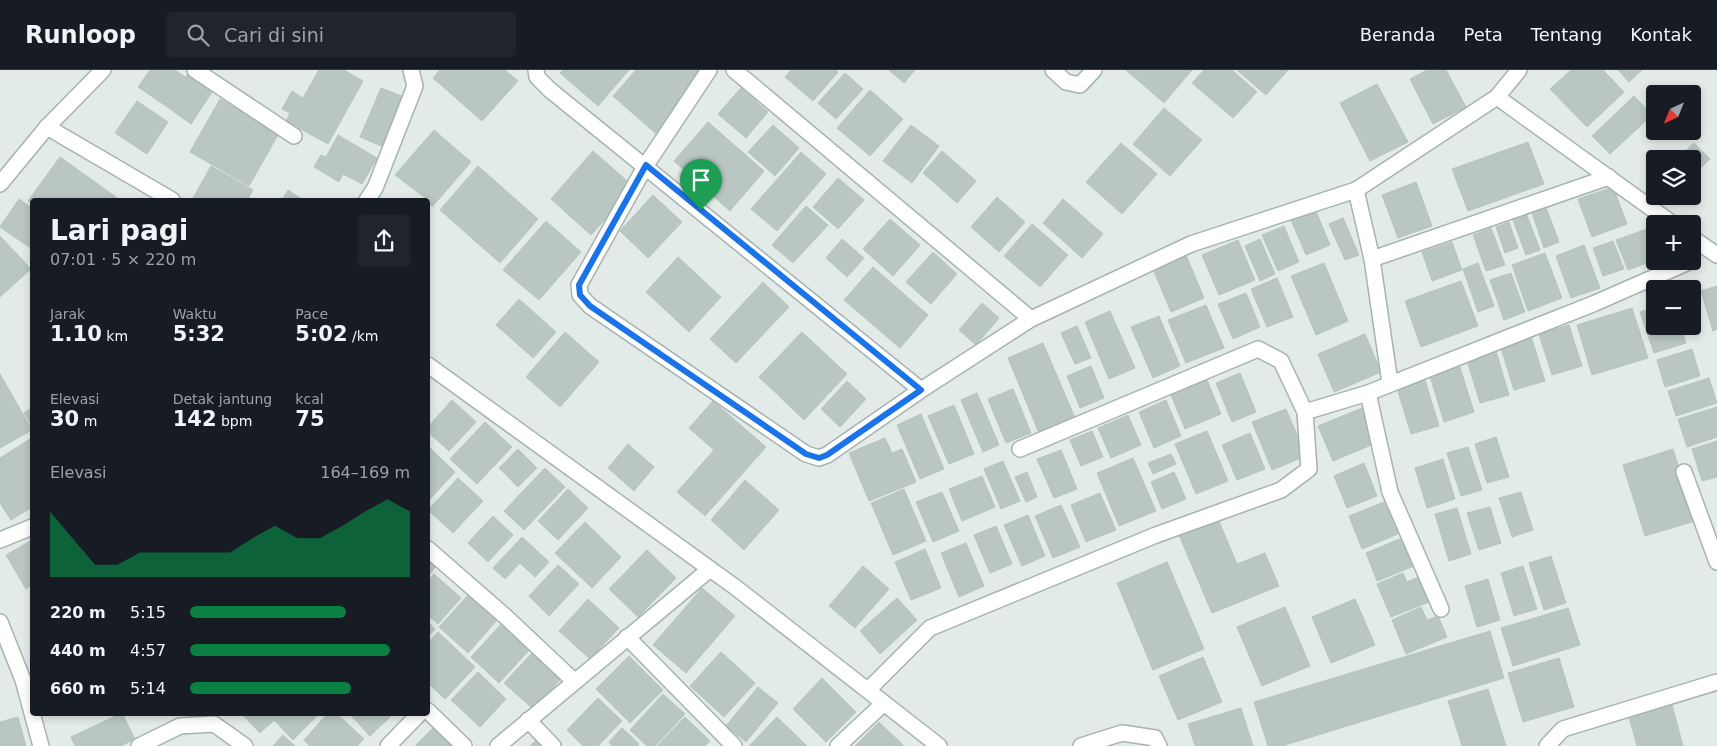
<!DOCTYPE html>
<html lang="id">
<meta charset="utf-8">
<style>
body{margin:0;font-family:"DejaVu Sans",sans-serif;background:#20242c;color:#f1f3f6;height:100vh;display:flex;flex-direction:column;font-size:19px;white-space:nowrap}
*{box-sizing:border-box;margin:0}
p{font-size:16px;color:#9ea1a6}
.icon{flex:none;width:28px;height:28px;fill:none;stroke:currentColor;stroke-width:2;stroke-linecap:round;stroke-linejoin:round}
.map{position:relative;flex:1;overflow:hidden}
.panel{position:absolute;left:30px;top:128px;width:400px;height:518px;display:flex;flex-direction:column;background:#171b24;border-radius:5px;box-shadow:0 2px 8px #0003}
.panel>*{flex:none}
.needle{width:32px;rotate:223deg}
.controls{position:absolute;left:1646px;top:15px;display:grid;gap:10px}
.controls a{display:grid;place-items:center;width:55px;height:55px;border-radius:5px;background:#171b24;box-shadow:0 2px 8px #0003;font-size:25px}
.pin{position:absolute;display:grid;place-items:center;width:42px;height:42px;color:#fff;margin:-51px -21px;border-radius:50% 50% 50% 0;rotate:-45deg;box-shadow:0 0 5px #0007}
.pin .icon{rotate:45deg}
.round{display:grid;place-items:center;flex:none;width:52px;height:52px;border-radius:5px;background:#20242c}
.headline{display:flex;align-items:center;justify-content:space-between;height:85px;padding:0 20px}
h1{font-size:28px;font-weight:700;line-height:38px}
.metrics{display:grid;grid-template-columns:repeat(3,1fr);gap:8px;height:85px;padding:5px 20px}
.metrics div{display:grid;align-content:center}
.metrics b{font-size:21px;font-weight:700}
.metrics small{font-size:14px;font-weight:400}
.metrics p{font-size:14px}
.chart{height:140px;padding:10px 20px}
.chart p{display:flex;justify-content:space-between}
.chart svg{width:100%;height:90px;margin-top:5px;fill:#0b8043;opacity:.7}
ul{padding:0 20px;list-style:none;font-size:16px}
li{display:grid;grid-template-columns:80px 60px 1fr;align-items:center;height:38px}
li i{height:12px;border-radius:6px;background:#0b8043}
header{display:flex;align-items:center;gap:30px;box-sizing:border-box;height:70px;padding:0 25px;background:#171b24;border-bottom:1px solid #363941}
header strong{font-size:24px}
nav{display:flex;gap:28px;margin-inline-start:auto;font-size:18px}
.search{width:350px;height:45px;background:#20242c;display:flex;align-items:center;gap:12px;box-sizing:border-box;padding:0 18px;border-radius:5px;color:#9ea1a6;font-size:19px}
.map>svg:first-child{display:block}
.building{fill:#b9c6c2;stroke:#b6c4c0}
.lines{fill:none;stroke-linecap:round;stroke-linejoin:round}
.street-casing{stroke:#a6b3b0;stroke-width:18}
.street{stroke:#fff;stroke-width:15}
.route-casing{stroke:#fff;stroke-width:10}
.route{stroke:#1a73e8;stroke-width:6}
</style>
<header>
<strong>Runloop</strong>
<div class="search"><svg class="icon" aria-label="search" viewBox="0 0 24 24"><circle cx="10" cy="10" r="6"/><path d="M15 15l6 6"/></svg>Cari di sini</div>
<nav><a>Beranda</a><a>Peta</a><a>Tentang</a><a>Kontak</a></nav>
</header>
<div class="map">
<svg width="1717" height="676" viewBox="0 0 1717 676">
<rect width="100%" height="100%" fill="#e3ebe9"/>
<g class="building">
<path d="M150 0H175L185 7 166 36 138 17Z"/>
<path d="M319 0H344L363 11 328 74 286 51 290 43 282 39 292 21 303 28Z"/>
<path d="M440 0H505L518 11 482 51 433 8Z"/>
<path d="M563 0H629L598 36 560 3Z"/>
<path d="M636 0H701L661 68 613 26Z"/>
<path d="M791 0H836L838 2 813 31 785 7Z"/>
<path d="M889 0H915L904 13Z"/>
<path d="M1126 0H1192L1164 33Z"/>
<path d="M1204 0H1232L1257 22 1233 48 1192 13Z"/>
<path d="M1237 0H1288L1266 25Z"/>
<path d="M1427 0H1446L1466 37 1433 54 1410 9Z"/>
<path d="M1571 0H1603L1624 22 1587 57 1550 19Z"/>
<path d="M1618 0H1642L1629 12Z"/>
<path d="M189 2 214 19 191 54 166 36Z"/>
<path d="M845 3 863 19 836 49 818 33Z"/>
<path d="M1377 14 1408 72 1370 91 1340 33Z"/>
<path d="M381 18 407 28 386 78 360 67Z"/>
<path d="M741 18 768 42 746 68 718 44Z"/>
<path d="M870 20 903 49 870 86 837 58Z"/>
<path d="M1634 26 1652 45 1610 84 1592 66Z"/>
<path d="M220 29 279 63 249 116 190 82Z"/>
<path d="M137 31 168 52 147 84 115 63Z"/>
<path d="M1164 38 1202 70 1170 106 1133 74Z"/>
<path d="M708 52 764 101 730 141 674 91Z"/>
<path d="M773 55 799 78 775 106 748 82Z"/>
<path d="M911 55 939 76 912 113 883 91Z"/>
<path d="M434 60 471 92 432 137 428 130 395 105Z"/>
<path d="M338 65 377 88 362 114 343 104 339 112 314 97 321 85 326 87Z"/>
<path d="M1528 72 1544 114 1468 141 1452 99Z"/>
<path d="M1121 73 1157 104 1122 144 1086 112Z"/>
<path d="M1694 73 1710 89 1692 106V89H1677Z"/>
<path d="M593 81 634 117 591 165 551 129Z"/>
<path d="M942 81 976 111 957 133 923 103Z"/>
<path d="M801 82 826 104 777 161 751 139Z"/>
<path d="M60 87 116 127 114 130H32V134L28 131Z"/>
<path d="M211 96 253 120 247 130H192Z"/>
<path d="M478 96 538 149 500 193 440 140Z"/>
<path d="M838 108 864 130 838 159 813 137Z"/>
<path d="M1416 112 1432 156 1398 168 1382 125Z"/>
<path d="M1613 117 1627 154 1592 167 1578 129Z"/>
<path d="M288 120 303 130H282Z"/>
<path d="M653 125 682 152 648 188 620 161Z"/>
<path d="M997 127 1025 152 999 182 971 157Z"/>
<path d="M19 129 32 138V179L0 157Z"/>
<path d="M1063 129 1103 164 1082 188 1043 153Z"/>
<path d="M1544 132 1559 172 1544 178 1530 137Z"/>
<path d="M806 136 828 155 793 193 772 175Z"/>
<path d="M1315 139 1330 175 1306 185 1291 150Z"/>
<path d="M1525 140 1540 180 1526 185 1511 145Z"/>
<path d="M1343 148 1359 185 1345 190 1329 154Z"/>
<path d="M890 149 920 175 893 206 863 179Z"/>
<path d="M546 151 581 182 539 230 503 200Z"/>
<path d="M1509 152 1518 178 1505 183 1496 157Z"/>
<path d="M1032 154 1068 185 1040 217 1004 186Z"/>
<path d="M1284 156 1299 192 1278 201 1262 165Z"/>
<path d="M1655 156V190L1628 200 1616 170Z"/>
<path d="M1491 158 1505 195 1486 201 1473 165Z"/>
<path d="M0 166 31 199 0 227Z"/>
<path d="M842 169 864 188 847 207 826 188Z"/>
<path d="M1260 169 1275 204 1260 211 1245 176Z"/>
<path d="M1238 170 1255 210 1219 225 1202 185Z"/>
<path d="M1613 171 1624 199 1603 206 1593 178Z"/>
<path d="M1452 172 1462 200 1432 211 1422 182Z"/>
<path d="M1584 175 1600 218 1571 228 1556 186Z"/>
<path d="M933 182 957 204 931 234 906 212Z"/>
<path d="M1545 183 1562 228 1528 241 1512 195Z"/>
<path d="M1186 185 1204 228 1171 242 1153 199Z"/>
<path d="M678 187 721 227 689 262 646 222Z"/>
<path d="M1324 193 1348 251 1316 265 1291 206Z"/>
<path d="M1478 193 1494 236 1478 242 1463 199Z"/>
<path d="M873 197 928 245 900 278 844 230Z"/>
<path d="M1511 203 1525 242 1504 250 1490 210Z"/>
<path d="M1277 208 1293 247 1267 257 1251 219Z"/>
<path d="M1461 211 1478 256 1421 277 1405 231Z"/>
<path d="M763 212 789 237 736 293 710 269Z"/>
<path d="M1717 216V259L1713 261 1701 221Z"/>
<path d="M1246 223 1260 257 1233 269 1218 234Z"/>
<path d="M519 229 556 262 533 288 496 255Z"/>
<path d="M982 233 999 248 976 275 959 260Z"/>
<path d="M1206 235 1224 278 1186 293 1168 250Z"/>
<path d="M1655 237V256H1680L1686 273 1654 283 1640 242Z"/>
<path d="M1632 238 1648 288 1592 305 1577 255Z"/>
<path d="M1110 241 1135 298 1109 309 1085 252Z"/>
<path d="M1159 246 1180 296 1153 308 1131 257Z"/>
<path d="M1569 255 1582 296 1552 305 1539 264Z"/>
<path d="M1077 256 1091 288 1075 294 1061 263Z"/>
<path d="M565 262 599 292 560 337 526 307Z"/>
<path d="M802 262 847 304 804 350 759 307Z"/>
<path d="M1365 264 1381 302 1334 322 1318 284Z"/>
<path d="M1531 266 1545 311 1514 320 1500 275Z"/>
<path d="M1043 273 1075 348 1039 363 1008 288Z"/>
<path d="M1692 279 1700 306 1665 317 1657 290Z"/>
<path d="M1496 281 1509 325 1480 333 1467 290Z"/>
<path d="M1459 294 1474 342 1444 352 1429 303Z"/>
<path d="M1091 296 1104 328 1080 338 1067 306Z"/>
<path d="M1240 303 1256 342 1232 352 1216 313Z"/>
<path d="M0 304 32 360 0 378Z"/>
<path d="M1424 307 1439 356 1411 364 1396 315Z"/>
<path d="M1709 308 1717 333 1676 346 1668 321Z"/>
<path d="M1207 310 1221 344 1185 359 1171 325Z"/>
<path d="M847 311 866 329 840 357 821 339Z"/>
<path d="M1013 319 1031 363 1006 373 988 329Z"/>
<path d="M977 323 999 375 983 382 961 330Z"/>
<path d="M452 330 476 352 449 381 428 362V357Z"/>
<path d="M1166 330 1181 366 1154 378 1139 342Z"/>
<path d="M713 331 766 377 705 446 677 422 714 380 689 358Z"/>
<path d="M954 335 974 384 949 394 928 346Z"/>
<path d="M1717 337V367L1687 377 1678 349Z"/>
<path d="M32 338V356L24 343Z"/>
<path d="M1362 338 1376 373 1333 391 1318 356Z"/>
<path d="M1286 339 1306 386 1272 400 1252 352Z"/>
<path d="M921 344 944 399 920 409 897 355Z"/>
<path d="M1128 345 1141 375 1111 388 1098 358Z"/>
<path d="M485 352 512 377 477 414 450 389Z"/>
<path d="M1092 361 1103 387 1081 396 1070 370Z"/>
<path d="M1207 361 1228 411 1196 424 1175 374Z"/>
<path d="M1250 363 1265 399 1237 410 1222 375Z"/>
<path d="M1496 367 1509 407 1487 413 1475 374Z"/>
<path d="M885 368 892 383 902 379 916 412 869 431 849 383Z"/>
<path d="M30 369 32 373V437L11 450 0 433V388Z"/>
<path d="M1717 371V407L1702 411 1692 379Z"/>
<path d="M628 374 654 397 634 421 608 398Z"/>
<path d="M428 376 455 402 428 431Z"/>
<path d="M1468 377 1482 420 1461 426 1447 383Z"/>
<path d="M518 379 537 398 518 417 499 398Z"/>
<path d="M1673 379 1695 451 1645 466 1623 395Z"/>
<path d="M1061 380 1077 419 1054 428 1037 389Z"/>
<path d="M1171 384 1176 394 1153 404 1148 393Z"/>
<path d="M1133 388 1156 441 1119 456 1097 403Z"/>
<path d="M1443 389 1455 429 1427 438 1415 398Z"/>
<path d="M1003 391 1020 431 1001 439 984 399Z"/>
<path d="M1364 393 1377 426 1347 438 1334 406Z"/>
<path d="M545 398 565 417 524 460 504 441Z"/>
<path d="M1027 402 1037 427 1026 432 1015 407Z"/>
<path d="M1174 402 1186 429 1162 439 1151 412Z"/>
<path d="M982 406 995 437 962 451 949 419Z"/>
<path d="M458 408 483 431 453 463 428 440Z"/>
<path d="M745 410 779 440 744 480 711 450Z"/>
<path d="M568 419 588 438 558 470 538 451Z"/>
<path d="M904 419 926 471 893 485 871 433Z"/>
<path d="M942 422 959 461 933 472 916 432Z"/>
<path d="M1521 422 1533 460 1512 467 1499 428Z"/>
<path d="M1100 423 1116 460 1086 472 1071 435Z"/>
<path d="M1384 432 1398 464 1362 479 1349 446Z"/>
<path d="M1061 435 1080 477 1053 488 1035 446Z"/>
<path d="M1490 437 1501 473 1479 480 1467 443Z"/>
<path d="M1457 438 1471 484 1449 491 1435 444Z"/>
<path d="M1028 445 1045 486 1022 496 1004 455Z"/>
<path d="M493 446 513 465 488 492 468 473Z"/>
<path d="M1218 449 1237 494 1265 483 1279 516 1212 543 1179 465Z"/>
<path d="M585 452 621 487 592 518 555 483Z"/>
<path d="M996 456 1012 494 990 503 974 465Z"/>
<path d="M522 467 549 492 535 507 520 493 505 509 493 498Z"/>
<path d="M1402 468 1414 496 1377 511 1366 483Z"/>
<path d="M32 470V515L26 519 6 485Z"/>
<path d="M966 473 984 516 959 527 941 483Z"/>
<path d="M925 479 941 518 911 530 895 492Z"/>
<path d="M647 480 676 508 638 547 609 519Z"/>
<path d="M428 486 437 495 428 506Z"/>
<path d="M1551 486 1566 533 1544 540 1529 493Z"/>
<path d="M1167 492 1204 579 1153 600 1117 513Z"/>
<path d="M558 495 579 514 549 546 529 526Z"/>
<path d="M863 496 889 519 855 558 829 536Z"/>
<path d="M1523 496 1537 539 1514 546 1501 503Z"/>
<path d="M1403 503 1407 512 1419 507 1429 532 1391 547 1377 514Z"/>
<path d="M434 504 461 528 438 554 428 545V511Z"/>
<path d="M1488 509 1500 550 1477 557 1465 516Z"/>
<path d="M702 518 735 546 686 603 653 575Z"/>
<path d="M470 523 498 549 468 583 439 557Z"/>
<path d="M897 528 917 550 880 584 860 561Z"/>
<path d="M588 529 619 558 590 589 559 561Z"/>
<path d="M1355 529 1375 575 1331 593 1312 547Z"/>
<path d="M1285 537 1310 596 1262 616 1237 557Z"/>
<path d="M1421 537 1427 550 1438 546 1447 567 1406 584 1392 550Z"/>
<path d="M1568 538 1580 575 1513 596 1501 558Z"/>
<path d="M505 550 533 576 499 613 471 587Z"/>
<path d="M428 552 435 559 428 567Z"/>
<path d="M1490 561 1504 608 1282 676H1268L1254 632Z"/>
<path d="M438 562 475 597 445 629 428 613V573Z"/>
<path d="M533 582 561 609 533 639 504 613Z"/>
<path d="M721 582 755 613 724 647 690 616Z"/>
<path d="M629 586 663 620 630 653 596 619Z"/>
<path d="M1203 587 1222 632 1178 650 1159 606Z"/>
<path d="M1559 588 1574 637 1523 652 1508 603Z"/>
<path d="M478 602 506 629 480 657 451 630Z"/>
<path d="M822 608 856 642 826 672 793 639Z"/>
<path d="M758 617 778 633 746 672 726 656Z"/>
<path d="M1488 619 1506 676H1462L1448 631Z"/>
<path d="M663 624 685 644 655 676H647L630 660Z"/>
<path d="M598 628 622 651 598 676H583L567 660Z"/>
<path d="M1672 635 1683 676H1637L1629 647Z"/>
<path d="M1241 638 1253 676H1195L1188 654Z"/>
<path d="M240 642H321L293 670 274 650 260 663Z"/>
<path d="M329 642H335L364 669 357 676H310L304 670Z"/>
<path d="M348 642H387L391 646 370 666Z"/>
<path d="M122 643 135 669 121 676H75L71 667Z"/>
<path d="M18 647 26 676H0V652Z"/>
<path d="M685 647 710 671 705 676H657Z"/>
<path d="M777 647 807 676H749Z"/>
<path d="M879 652 904 676H855Z"/>
<path d="M436 655 456 676H415Z"/>
<path d="M622 658 639 674 637 676H612L609 672Z"/>
<path d="M283 665 295 676H273Z"/>
<path d="M537 669 544 676H530Z"/>
</g>
<g class="lines">
<defs>
<g id="street">
<path d="M195 0 294 66"/>
<path d="M536 0 537 7 550 20 921 320"/>
<path d="M709 0 646 95 579 215 580 225 590 236 806 384 819 388 827 385 921 320 1031 249 1191 174 1356 120 1497 27 1519 0"/>
<path d="M734 0 1031 249"/>
<path d="M1053 0 1066 12 1080 15 1094 0"/>
<path d="M1497 27 1673 154"/>
<path d="M47 57 172 130"/>
<path d="M0 114 47 57 103 0"/>
<path d="M1356 120 1372 189 1390 313"/>
<path d="M367 130 375 118 415 16 411 0"/>
<path d="M1692 168 1717 185"/>
<path d="M1372 189 1609 107"/>
<path d="M428 295 735 517 939 676"/>
<path d="M1368 323 1390 422 1441 539"/>
<path d="M1305 342 1368 323 1593 234 1691 191"/>
<path d="M1684 402 1717 492"/>
<path d="M0 470 32 457"/>
<path d="M428 479 506 547 574 611"/>
<path d="M0 552 23 610 41 676"/>
<path d="M627 567 734 676"/>
<path d="M868 620 930 558 1156 465 1281 420 1309 399 1305 342 1281 291 1258 279 1020 379"/>
<path d="M428 641 464 676"/>
<path d="M528 650 553 676"/>
<path d="M139 676 180 656 214 654 245 676"/>
<path d="M388 676 421 642"/>
<path d="M498 676 710 499"/>
<path d="M838 676 884 633"/>
<path d="M1081 676 1122 663 1155 668 1159 676"/>
<path d="M1547 676 1563 659 1717 612"/>
</g>
</defs>
<use href="#street" class="street-casing"/>
<use href="#street" class="street"/>
</g>
<g class="lines">
<defs>
<path id="route" d="M646 95 921 320 827 385 819 388 806 384 590 236 580 225 579 215Z"/>
</defs>
<use href="#route" class="route-casing"/>
<use href="#route" class="route"/>
</g>
</svg>
<div class="controls">
<a><svg class="needle" viewBox="-14 -14 28 28"><path d="M0-13l5 13h-10z" fill="#e53935"/><path d="M0 13l5-13h-10z" fill="#9ea1a6"/></svg></a>
<a><svg class="icon" aria-label="layers" viewBox="0 0 24 24"><path d="M12 4l9 5-9 5-9-5zM3 14l9 5 9-5"/></svg></a>
<a>+</a>
<a>−</a>
</div>
<div class="pin" style="left:701px;top:140px;background:#1e9e55"><svg class="icon" aria-label="arrive" viewBox="0 0 24 24"><path d="M6 21V4h12l-3 4 3 4H6"/></svg></div>
<section class="panel">
<div class="headline"><div><h1>Lari pagi</h1><p>07:01 · 5 × 220 m</p></div><a class="round"><svg class="icon" aria-label="share" viewBox="0 0 24 24"><path d="M12 15V3M7 8l5-5 5 5M5 13v7h14v-7"/></svg></a></div>
<div class="metrics">
<div><p>Jarak</p><b>1.10<small> km</small></b></div>
<div><p>Waktu</p><b>5:32</b></div>
<div><p>Pace</p><b>5:02<small> /km</small></b></div>
</div>
<div class="metrics">
<div><p>Elevasi</p><b>30<small> m</small></b></div>
<div><p>Detak jantung</p><b>142<small> bpm</small></b></div>
<div><p>kcal</p><b>75</b></div>
</div>
<div class="chart"><p><span>Elevasi</span>164–169 m</p>
<svg viewBox="0 0 160 44" preserveAspectRatio="none"><path d="M0 44V12L10 25L20 38L30 38L40 32L50 32L60 32L70 32L80 32L90 25L100 19L110 25L120 25L130 19L140 12L150 6L160 12V44z"/></svg>
</div>
<ul>
<li><b>220 m</b>5:15<i style="width:71%"></i></li>
<li><b>440 m</b>4:57<i style="width:91%"></i></li>
<li><b>660 m</b>5:14<i style="width:73%"></i></li>
</ul>
</section>
</div>
